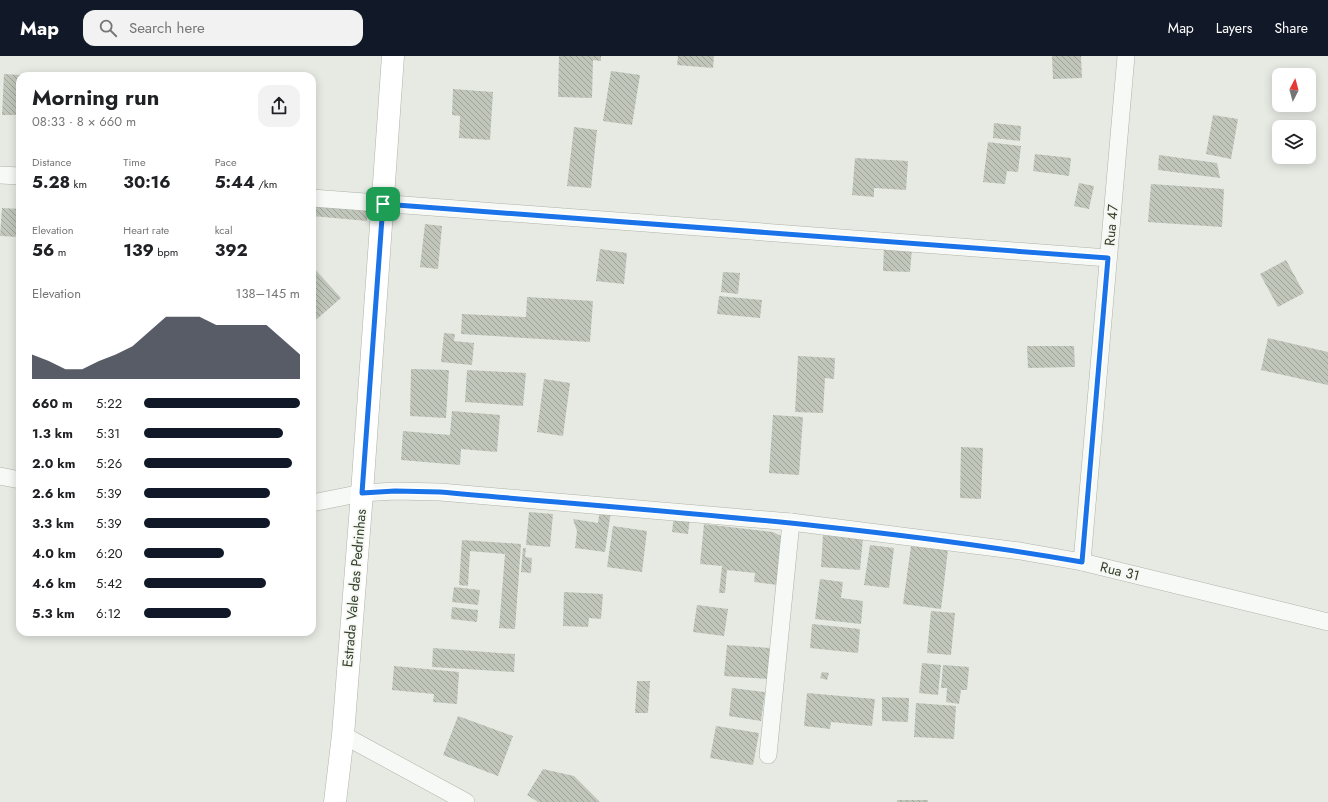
<!DOCTYPE html>
<meta charset="utf-8">
<style>
body{margin:0;font-family:Jost,sans-serif;background:#f2f2f2;color:#202124;height:100vh;display:flex;flex-direction:column;font-size:15px;white-space:nowrap}
*{box-sizing:border-box;margin:0}
p{font-size:13px;color:#757577}
.icon{flex:none;width:22px;height:22px;fill:none;stroke:currentColor;stroke-width:2;stroke-linecap:round;stroke-linejoin:round}
.map{position:relative;flex:1;overflow:hidden}
.side{position:absolute;left:16px;top:16px;width:300px;height:564px;display:flex;flex-direction:column;background:#fff;border-radius:12px;box-shadow:0 2px 10px #0003}
.side>*{flex:none}
.needle{width:26px;rotate:6deg}
.controls{position:absolute;left:1272px;top:12px;display:grid;gap:8px}
.controls a{display:grid;place-items:center;width:44px;height:44px;border-radius:8px;background:#fff;box-shadow:0 2px 10px #0003;font-size:20px}
.pin{position:absolute;display:grid;place-items:center;width:34px;height:34px;color:#fff;margin:-17px;border-radius:8px;box-shadow:0 2px 6px #0006}
.round{display:grid;place-items:center;flex:none;width:42px;height:42px;border-radius:12px;background:#f2f2f2}
.headline{display:flex;align-items:center;justify-content:space-between;height:68px;padding:0 16px}
h1{font-size:22px;font-weight:700;line-height:30px}
.figures{display:grid;grid-template-columns:repeat(3,1fr);gap:6px;height:68px;padding:4px 16px}
.figures div{display:grid;align-content:center}
.figures b{font-size:17px;font-weight:700}
.figures small{font-size:11px;font-weight:400}
.figures p{font-size:11px}
.chart{height:112px;padding:8px 16px}
.chart p{display:flex;justify-content:space-between}
.chart svg{width:100%;height:72px;margin-top:4px;fill:#111827;opacity:.7}
ul{padding:0 16px;list-style:none;font-size:13px}
li{display:grid;grid-template-columns:64px 48px 1fr;align-items:center;height:30px}
li i{height:10px;border-radius:5px;background:#111827}
header{display:flex;align-items:center;gap:24px;box-sizing:border-box;height:56px;padding:0 20px;background:#111827;color:#fff}
header strong{font-size:19px}
nav{display:flex;gap:22px;margin-inline-start:auto;font-size:14px}
.search{width:280px;height:36px;background:#f2f2f2;display:flex;align-items:center;gap:10px;box-sizing:border-box;padding:0 14px;border-radius:12px;color:#757577;font-size:15px}
.map>svg:first-child{display:block}
.building{fill:url(#building-back-hatch)}
.lines{fill:none;stroke-linecap:round;stroke-linejoin:round}
.street-casing{stroke:#aeb4a8;stroke-width:18}
.secondary-casing{stroke:#aeb4a8;stroke-width:23}
.street{stroke:#f7f9f6;stroke-width:17}
.secondary{stroke:#fff;stroke-width:22}
.route-casing{stroke:#fff;stroke-width:8}
.route{stroke:#1a73e8;stroke-width:5}
.labels{text-anchor:middle;stroke-width:3.5;stroke-linejoin:round;paint-order:stroke}
.street-label{font-size:14px;fill:#36412c;stroke:#f5f7f3}
</style>
<header>
<strong>Map</strong>
<div class="search"><svg class="icon" aria-label="search" viewBox="0 0 24 24"><circle cx="10" cy="10" r="6"/><path d="M15 15l6 6"/></svg>Search here</div>
<nav><a>Map</a><a>Layers</a><a>Share</a></nav>
</header>
<div class="map">
<svg width="1328" height="746" viewBox="0 0 1328 746">
<defs>
<pattern id="building-back-hatch" width="6" height="6" patternUnits="userSpaceOnUse"><rect width="6" height="6" fill="#c1c6bb"/><path d="M-1 5l2 2M0 0l6 6M5-1l2 2" fill="none" stroke="#9ea298"/></pattern>
</defs>
<rect width="100%" height="100%" fill="#e7eae3"/>
<g class="building">
<path d="M559 0H601V5L593 4 592 42 558 41Z"/>
<path d="M678 0H714L713 12 677 9Z"/>
<path d="M1052 0H1081L1082 22 1053 23Z"/>
<path d="M611 15 640 19 632 69 603 65Z"/>
<path d="M4 18 20 19V59H2Z"/>
<path d="M453 33 493 36 490 84 459 82 460 60 452 59Z"/>
<path d="M1213 59 1238 63 1231 103 1206 98Z"/>
<path d="M994 67 1021 70 1020 85 993 82Z"/>
<path d="M574 71 597 74 591 132 567 130Z"/>
<path d="M988 86 1021 90 1018 116 1007 115 1005 128 983 126Z"/>
<path d="M1035 98 1071 102 1069 120 1033 115Z"/>
<path d="M1159 99 1217 107 1220 122 1158 114Z"/>
<path d="M855 102 908 105 906 134 874 132V141L852 139Z"/>
<path d="M1079 127 1094 130 1089 153 1074 150Z"/>
<path d="M1151 128 1224 133 1222 171 1148 166Z"/>
<path d="M312 147 368 151 367 165 312 160Z"/>
<path d="M2 152 20 153V181L0 180Z"/>
<path d="M425 168 442 170 438 213 420 211Z"/>
<path d="M884 191 912 192 910 216 883 215Z"/>
<path d="M600 193 627 197 624 228 596 225Z"/>
<path d="M1286 204 1304 237 1278 251 1260 218Z"/>
<path d="M312 210 341 242 317 263 312 258Z"/>
<path d="M723 216 740 217 738 238 721 236Z"/>
<path d="M719 240 762 244 760 262 717 258Z"/>
<path d="M527 241 593 245 590 286 461 278 462 258 526 261Z"/>
<path d="M444 277 455 278 454 285 474 287 472 309 441 306Z"/>
<path d="M1268 282 1328 296V329L1261 314Z"/>
<path d="M1027 290H1074L1075 311 1028 312Z"/>
<path d="M798 300 835 302 834 323 825 322 823 357 795 356Z"/>
<path d="M411 313 449 314 446 362 410 360Z"/>
<path d="M467 314 526 317 523 350 465 346Z"/>
<path d="M544 323 570 327 563 380 537 376Z"/>
<path d="M452 355 500 359 497 396 461 393 460 409 401 404 403 375 450 379Z"/>
<path d="M773 359 803 361 799 419 769 417Z"/>
<path d="M961 391 983 392 981 443 960 442Z"/>
<path d="M600 453 611 455 605 496 575 492 577 475 573 463 598 467Z"/>
<path d="M529 456 553 458 550 491 526 489Z"/>
<path d="M674 459 690 461 688 478 672 476Z"/>
<path d="M704 468 773 476 783 481 778 529 754 526 755 517 727 514 725 537H719L722 510 700 508Z"/>
<path d="M613 470 647 475 642 516 607 511Z"/>
<path d="M823 479 863 482 860 514 821 511Z"/>
<path d="M462 484 521 488 515 573 499 572 505 498 470 495 468 530 459 529Z"/>
<path d="M870 489 894 492 889 532 864 529Z"/>
<path d="M911 490 948 494 941 553 903 548Z"/>
<path d="M523 492H526L525 501 532 502 531 517 521 516Z"/>
<path d="M820 523 843 526 841 542 863 545 861 568 815 563Z"/>
<path d="M454 531 480 534 478 549 452 546Z"/>
<path d="M564 536 603 538 601 563 589 562 588 571 563 570Z"/>
<path d="M697 549 728 553 724 580 693 576Z"/>
<path d="M452 551 478 554 477 566 451 563Z"/>
<path d="M931 555 955 557 951 599 927 597Z"/>
<path d="M812 568 860 573 858 597 810 592Z"/>
<path d="M727 589 770 592 768 623 724 620Z"/>
<path d="M433 592 515 598 514 616 432 611Z"/>
<path d="M922 607 941 609 938 639 919 637Z"/>
<path d="M943 609 969 611 967 634H961L959 648 946 646 947 632H941Z"/>
<path d="M394 610 459 616 457 648 433 646 434 638 392 634Z"/>
<path d="M822 616 829 617 827 624 820 622Z"/>
<path d="M637 625H650L648 657H635Z"/>
<path d="M732 632 765 636 761 665 729 660Z"/>
<path d="M807 637 875 643 872 670 831 666 830 673 804 670Z"/>
<path d="M882 641 909 642 908 666 882 665Z"/>
<path d="M916 647 956 650 954 683 914 681Z"/>
<path d="M458 660 513 680 498 720 443 699Z"/>
<path d="M716 670 759 677 753 709 710 702Z"/>
<path d="M543 713 574 720 600 746H538L527 739Z"/>
<rect x="897" y="744" width="31" height="2"/>
</g>
<g class="lines">
<defs>
<g id="street">
<path d="M0 119 20 120"/>
<path d="M312 142 1108 202"/>
<path d="M0 420 20 424"/>
<path d="M312 447 362 437 395 435 440 436 791 466 1020 495 1082 506 1328 566"/>
<path d="M1082 506 1126 0"/>
<path d="M343 679 466 746"/>
<path d="M768 699 791 466"/>
</g>
<path id="secondary" d="M335 746 343 679 362 437 393 0"/>
</defs>
<use href="#street" class="street-casing"/>
<use href="#secondary" class="secondary-casing"/>
<use href="#street" class="street"/>
<use href="#secondary" class="secondary"/>
</g>
<g class="lines">
<defs>
<path id="route" d="M383 148 1108 202 1082 506C870 469 654 455 440 436L395 435 362 437Z"/>
</defs>
<use href="#route" class="route-casing"/>
<use href="#route" class="route"/>
</g>
<g class="labels">
<g class="street-label">
<text transform="translate(1111 169) rotate(-85)" y="5">Rua 47</text>
<text transform="translate(1120 515) rotate(14)" y="5">Rua 31</text>
<text transform="translate(354 532) rotate(-85)" y="5">Estrada Vale das Pedrinhas</text>
</g>
</g>
</svg>
<div class="controls">
<a><svg class="needle" viewBox="-14 -14 28 28"><path d="M0-13l5 13h-10z" fill="#e53935"/><path d="M0 13l5-13h-10z" fill="#757577"/></svg></a>
<a><svg class="icon" aria-label="layers" viewBox="0 0 24 24"><path d="M12 4l9 5-9 5-9-5zM3 14l9 5 9-5"/></svg></a>
</div>
<div class="pin" style="left:383px;top:148px;background:#1e9e55"><svg class="icon" aria-label="arrive" viewBox="0 0 24 24"><path d="M6 21V4h12l-3 4 3 4H6"/></svg></div>
<section class="side">
<div class="headline"><div><h1>Morning run</h1><p>08:33 · 8 × 660 m</p></div><a class="round"><svg class="icon" aria-label="share" viewBox="0 0 24 24"><path d="M12 15V3M7 8l5-5 5 5M5 13v7h14v-7"/></svg></a></div>
<div class="figures">
<div><p>Distance</p><b>5.28<small> km</small></b></div>
<div><p>Time</p><b>30:16</b></div>
<div><p>Pace</p><b>5:44<small> /km</small></b></div>
</div>
<div class="figures">
<div><p>Elevation</p><b>56<small> m</small></b></div>
<div><p>Heart rate</p><b>139<small> bpm</small></b></div>
<div><p>kcal</p><b>392</b></div>
</div>
<div class="chart"><p><span>Elevation</span>138–145 m</p>
<svg viewBox="0 0 160 44" preserveAspectRatio="none"><path d="M0 44V29L10 33L20 38L30 38L40 33L50 29L60 24L70 15L80 6L90 6L100 6L110 11L120 11L130 11L140 11L150 20L160 29V44z"/></svg>
</div>
<ul>
<li><b>660 m</b>5:22<i style="width:100%"></i></li>
<li><b>1.3 km</b>5:31<i style="width:89%"></i></li>
<li><b>2.0 km</b>5:26<i style="width:95%"></i></li>
<li><b>2.6 km</b>5:39<i style="width:81%"></i></li>
<li><b>3.3 km</b>5:39<i style="width:81%"></i></li>
<li><b>4.0 km</b>6:20<i style="width:51%"></i></li>
<li><b>4.6 km</b>5:42<i style="width:78%"></i></li>
<li><b>5.3 km</b>6:12<i style="width:56%"></i></li>
</ul>
</section>
</div>
